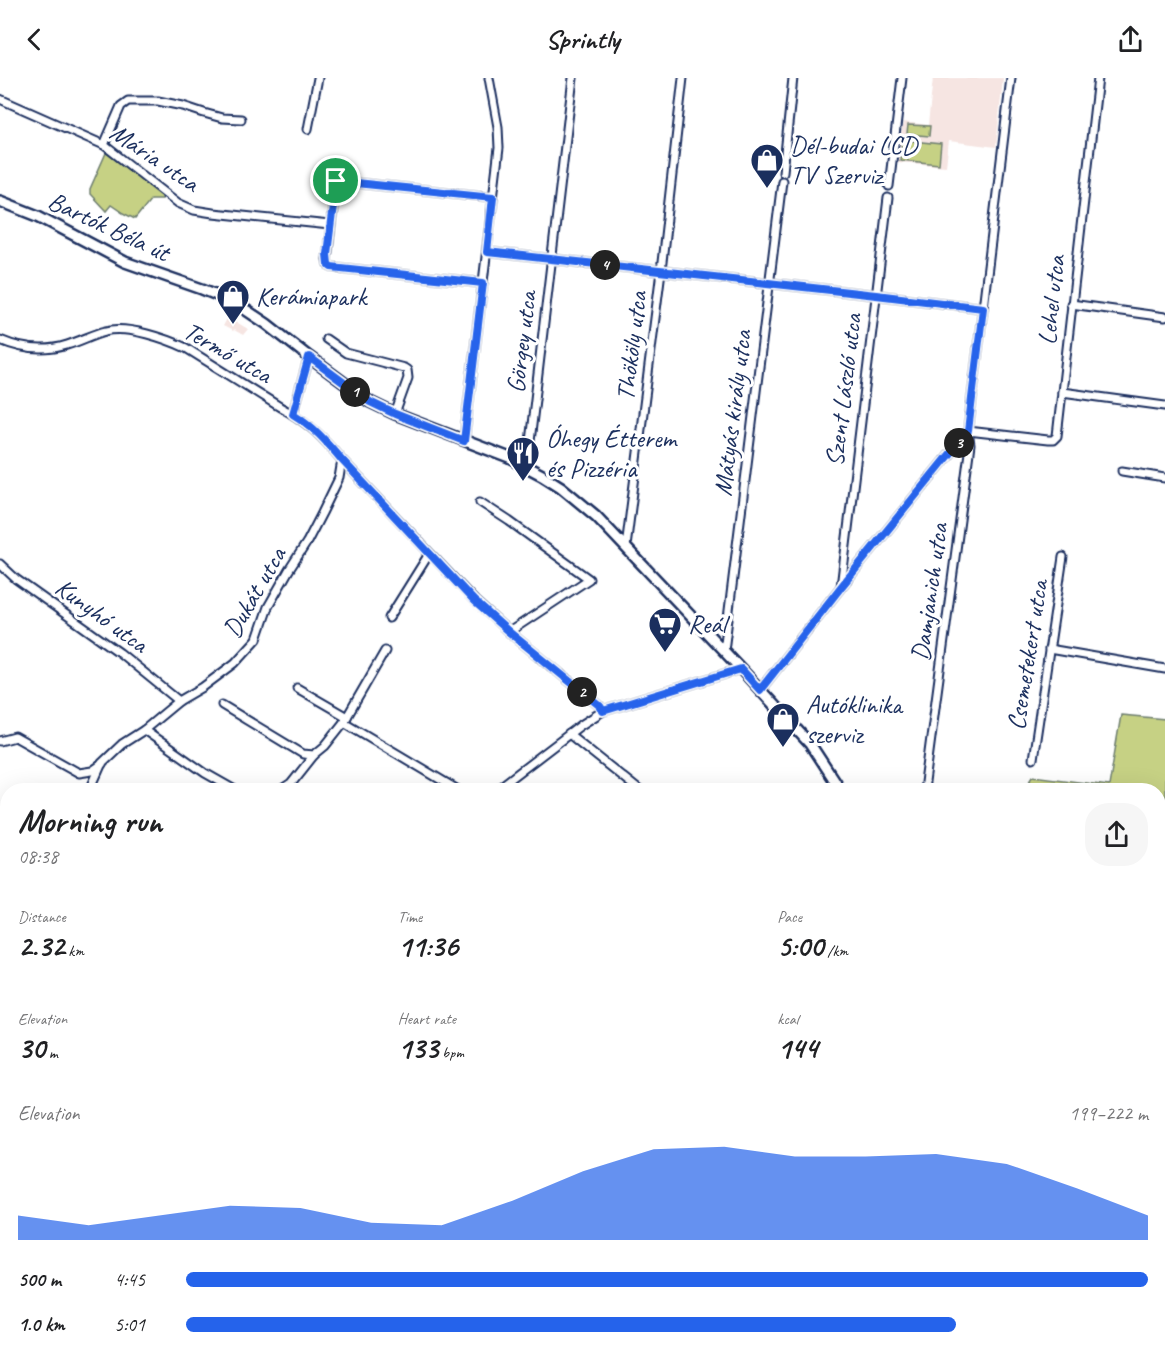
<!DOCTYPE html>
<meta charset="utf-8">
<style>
body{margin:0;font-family:Caveat,sans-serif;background:#f6f6f6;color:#202124;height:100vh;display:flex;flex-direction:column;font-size:22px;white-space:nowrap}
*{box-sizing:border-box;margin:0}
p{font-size:20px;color:#757577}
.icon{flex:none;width:33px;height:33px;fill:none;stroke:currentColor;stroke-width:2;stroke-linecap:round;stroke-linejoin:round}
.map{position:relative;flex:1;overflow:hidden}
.drawer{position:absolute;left:0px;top:705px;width:1166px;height:578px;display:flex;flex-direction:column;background:#fff;border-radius:24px 24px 0 0;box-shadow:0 6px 24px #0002}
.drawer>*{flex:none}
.pin{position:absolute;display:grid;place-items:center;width:51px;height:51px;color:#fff;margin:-26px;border:3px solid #fff;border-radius:50%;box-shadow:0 2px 6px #0007}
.km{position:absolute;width:30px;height:30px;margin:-15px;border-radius:50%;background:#222;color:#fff;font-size:16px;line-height:30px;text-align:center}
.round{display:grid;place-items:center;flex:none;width:63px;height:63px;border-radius:24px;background:#f6f6f6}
.summary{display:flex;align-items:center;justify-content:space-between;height:102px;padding:0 18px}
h1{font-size:33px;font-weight:700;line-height:45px}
.metrics{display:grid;grid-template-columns:repeat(3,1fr);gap:9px;height:102px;padding:6px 18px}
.metrics div{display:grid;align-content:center}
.metrics b{font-size:30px;font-weight:700}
.metrics small{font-size:16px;font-weight:400}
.metrics p{font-size:16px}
.chart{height:168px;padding:12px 18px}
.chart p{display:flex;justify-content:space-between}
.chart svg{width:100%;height:108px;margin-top:6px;fill:#2563eb;opacity:.7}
ul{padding:0 18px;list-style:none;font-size:20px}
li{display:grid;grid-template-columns:96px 72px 1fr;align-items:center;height:45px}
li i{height:15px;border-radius:8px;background:#2563eb}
header{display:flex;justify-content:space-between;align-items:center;height:78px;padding:0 18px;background:#fff;font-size:27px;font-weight:700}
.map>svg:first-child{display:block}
.built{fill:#f6e5e2}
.green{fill:#c6d184;stroke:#708071;stroke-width:1.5}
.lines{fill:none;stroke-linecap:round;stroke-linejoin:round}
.stream{stroke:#6297b7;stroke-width:2}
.street-casing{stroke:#1b2f5e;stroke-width:11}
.secondary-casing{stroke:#1b2f5e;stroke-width:14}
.highway-casing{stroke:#1b2f5e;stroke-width:16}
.street{stroke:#fff;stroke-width:7}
.secondary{stroke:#fff;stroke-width:9}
.highway{stroke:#faddab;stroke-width:12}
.rail{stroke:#1b2f5e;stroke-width:2;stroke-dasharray:9 4.5;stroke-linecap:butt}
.route-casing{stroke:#fff;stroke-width:12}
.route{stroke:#2563eb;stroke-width:8}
.labels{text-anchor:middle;stroke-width:6;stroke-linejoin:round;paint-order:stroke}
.poi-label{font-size:26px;fill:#1b2f5e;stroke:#fff;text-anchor:start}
.street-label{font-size:26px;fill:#1b2f5e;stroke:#fff}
</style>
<header><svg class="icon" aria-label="back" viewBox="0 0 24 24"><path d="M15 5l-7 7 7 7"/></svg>Sprintly<svg class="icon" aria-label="share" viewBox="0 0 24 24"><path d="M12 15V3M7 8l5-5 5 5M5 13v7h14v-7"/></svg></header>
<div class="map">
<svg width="1165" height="1282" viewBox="0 0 1165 1282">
<rect width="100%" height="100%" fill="#fff"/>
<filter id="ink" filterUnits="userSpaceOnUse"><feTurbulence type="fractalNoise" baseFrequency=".0167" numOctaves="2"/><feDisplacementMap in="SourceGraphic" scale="12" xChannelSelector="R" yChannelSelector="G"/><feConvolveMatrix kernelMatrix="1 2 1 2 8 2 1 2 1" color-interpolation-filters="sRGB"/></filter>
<g filter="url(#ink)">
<g class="built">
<path d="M933 0H1003L996 69 949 63 946 88 897 84 903 44 928 47Z"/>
<path d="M228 239 248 251 243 257 234 252 233 253 223 248Z"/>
<path d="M1158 995 1165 1000V1027L1158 1036Z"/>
<path d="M954 1275H976L971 1282H950L955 1276Z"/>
</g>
<g class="green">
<path d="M908 47 930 48 929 58 907 56Z"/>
<path d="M902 62 941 66 939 86 900 82Z"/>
<path d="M106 75 162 116V121H151L135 141 123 135 111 127 106 133 90 116V111Z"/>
<path d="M1121 637 1165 641V784L1158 783V712H1024L1033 698 1109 708Z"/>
<path d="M1158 1255 1165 1256V1282H986L1013 1275H1158Z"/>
<path d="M495 1275H704L708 1276 707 1280 721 1278 754 1282H495Z"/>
</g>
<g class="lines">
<g class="stream">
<path d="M1158 1068 1165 1070"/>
<path d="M708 1282 711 1275"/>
</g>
<defs>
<g id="street">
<path d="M0 21 104 67 178 125 194 132 213 135 330 147"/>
<path d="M308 51 318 0"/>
<path d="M104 67 121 28 128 23H158L183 28 204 35 222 40 241 41"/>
<path d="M783 94 793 0"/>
<path d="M889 108 902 0"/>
<path d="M487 174 876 217 983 230"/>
<path d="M483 205 331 189 328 186 327 181 336 103 493 119"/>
<path d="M1071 226 1165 239"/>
<path d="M326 261 346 275 404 290 407 292 408 300 395 336"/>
<path d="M0 262C21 271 45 274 67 267 81 263 93 256 106 253 127 247 167 261 186 270L280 329C307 343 323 359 342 382L475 523 509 554 600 628 603 633"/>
<path d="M1062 314 1165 328"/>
<path d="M293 336 309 279"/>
<path d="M968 353 1048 362H1053L1057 358 1098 0"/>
<path d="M464 363 499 70 498 49 489 0"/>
<path d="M527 389 573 0"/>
<path d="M1122 393 1165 400"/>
<path d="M480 424 509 443 589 501 509 554"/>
<path d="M626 469 661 193 683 0"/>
<path d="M0 486 16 501 120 575 179 623"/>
<path d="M841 509 888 120"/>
<path d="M389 540 429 476"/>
<path d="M1049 571 1165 591"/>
<path d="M724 573 782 103"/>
<path d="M297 610 347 639"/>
<path d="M760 612 841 509 968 353"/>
<path d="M222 627 303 676 314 677"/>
<path d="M344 644 458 712"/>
<path d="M144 652 205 695 235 712"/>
<path d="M569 656 639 712"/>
<path d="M0 663 15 659 79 695 92 693 102 686"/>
<path d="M1033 681 1063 479"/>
<path d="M90 712 102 685 122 666 144 652 179 623 203 609 235 585 257 561 268 529 289 492 307 464 322 435 339 400 342 382"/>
<path d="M282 712 291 706 314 677 325 668 344 644 385 573"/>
<path d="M496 712 581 647 603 633 741 591"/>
<path d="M924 712 970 367 968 353 1011 0"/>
<path d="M0 950 8 915"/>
<path d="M1158 1059 1165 1061"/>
<path d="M0 1085 8 1088"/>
<path d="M1158 1095 1165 1086"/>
<path d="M1158 1190 1165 1191"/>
<path d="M0 1192 8 1187"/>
<path d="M1158 1247 1165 1248"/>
<path d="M0 1257 8 1258"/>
<path d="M131 1275 181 1282"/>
<path d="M715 1277 716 1275"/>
<path d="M491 1282 492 1275"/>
<path d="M980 1282C990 1278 999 1275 1010 1278L1016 1275"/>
</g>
<g id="secondary">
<path d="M0 123 38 138 125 184 202 211 227 221 240 228 267 246 309 279 370 324 395 336 510 380 542 397 561 409 596 438 741 591 810 666 840 712"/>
<path d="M1158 878 1165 868"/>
<path d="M836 1282 842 1275"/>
</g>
<g id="highway">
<path d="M1158 932 1165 923"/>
<path d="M1158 966 1165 957"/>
<path d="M865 1282 871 1275"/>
<path d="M891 1282 897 1275"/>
<path d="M916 1282 922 1275"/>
</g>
</defs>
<use href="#street" class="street-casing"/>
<use href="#secondary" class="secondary-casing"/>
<use href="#highway" class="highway-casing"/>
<use href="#street" class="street"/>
<use href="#secondary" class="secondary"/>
<use href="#highway" class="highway"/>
<g class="rail">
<path d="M1158 1029 1165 1019"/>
<path d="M957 1282 962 1275"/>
</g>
</g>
</g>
<g class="lines" filter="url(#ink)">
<defs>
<path id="route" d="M336 103 493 119 487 174 876 217 983 230 968 353 841 509 760 612 741 591 603 633 600 628 509 554 474 523 342 382C327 364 313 348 293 336L309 279 370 324 395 336 464 363 483 205 331 189 328 186 327 176Z"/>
</defs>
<use href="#route" class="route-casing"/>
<use href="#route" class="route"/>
</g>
<defs>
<symbol id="shop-pin" viewBox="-11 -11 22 30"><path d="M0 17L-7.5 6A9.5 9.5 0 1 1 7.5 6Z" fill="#1b2f5e" stroke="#fff"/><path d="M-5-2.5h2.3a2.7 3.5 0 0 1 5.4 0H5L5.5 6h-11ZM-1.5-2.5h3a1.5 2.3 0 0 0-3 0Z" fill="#fff"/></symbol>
<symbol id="restaurant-pin" viewBox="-11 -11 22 30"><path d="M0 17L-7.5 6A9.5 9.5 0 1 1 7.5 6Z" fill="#1b2f5e" stroke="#fff"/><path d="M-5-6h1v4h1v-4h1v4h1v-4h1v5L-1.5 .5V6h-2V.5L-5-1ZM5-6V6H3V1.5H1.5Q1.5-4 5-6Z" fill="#fff"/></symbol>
<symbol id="supermarket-pin" viewBox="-11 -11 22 30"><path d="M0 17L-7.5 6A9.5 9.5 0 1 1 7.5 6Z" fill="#1b2f5e" stroke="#fff"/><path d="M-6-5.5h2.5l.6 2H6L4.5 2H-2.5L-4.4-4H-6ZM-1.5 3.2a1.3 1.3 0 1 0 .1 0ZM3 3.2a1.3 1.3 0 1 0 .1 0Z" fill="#fff"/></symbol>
</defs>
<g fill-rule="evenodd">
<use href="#shop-pin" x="748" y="63" width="38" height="52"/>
<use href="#shop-pin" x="214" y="199" width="38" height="52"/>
<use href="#restaurant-pin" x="504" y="356" width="38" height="52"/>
<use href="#supermarket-pin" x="646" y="527" width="38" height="52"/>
<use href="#shop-pin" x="764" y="622" width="38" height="52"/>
</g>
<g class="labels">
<g class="poi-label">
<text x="790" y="76">Dél-budai LCD<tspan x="790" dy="30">TV Szerviz</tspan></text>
<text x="256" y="227">Kerámiapark</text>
<text x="546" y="369">Óhegy Étterem<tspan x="546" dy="30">és Pizzéria</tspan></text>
<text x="688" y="555">Reál</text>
<text x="806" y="635">Autóklinika<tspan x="806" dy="30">szerviz</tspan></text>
</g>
<g class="street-label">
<text transform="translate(155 79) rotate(34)" y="9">Mária utca</text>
<text transform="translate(109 148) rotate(25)" y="9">Bartók Béla út</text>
<text transform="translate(1051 222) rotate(-84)" y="9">Lehel utca</text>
<text transform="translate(521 264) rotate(-83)" y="9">Görgey utca</text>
<text transform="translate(631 268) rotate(-83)" y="9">Thököly utca</text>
<text transform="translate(228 274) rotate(30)" y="9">Termő utca</text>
<text transform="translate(843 312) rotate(-83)" y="9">Szent László utca</text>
<text transform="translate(732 335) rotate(-83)" y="9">Mátyás király utca</text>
<text transform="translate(254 514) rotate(-60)" y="9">Dukát utca</text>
<text transform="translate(929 514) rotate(-82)" y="9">Damjanich utca</text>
<text transform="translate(102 537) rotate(36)" y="9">Kunyhó utca</text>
<text transform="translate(1027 577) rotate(-81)" y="9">Csemetekert utca</text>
</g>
</g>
</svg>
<div class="pin" style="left:336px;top:103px;background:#1e9e55"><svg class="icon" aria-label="arrive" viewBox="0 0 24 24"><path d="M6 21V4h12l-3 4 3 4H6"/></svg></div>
<b class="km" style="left:355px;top:314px">1</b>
<b class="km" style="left:582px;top:614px">2</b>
<b class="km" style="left:959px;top:365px">3</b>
<b class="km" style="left:605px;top:187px">4</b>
<section class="drawer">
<div class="summary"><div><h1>Morning run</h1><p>08:38</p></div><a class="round"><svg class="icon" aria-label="share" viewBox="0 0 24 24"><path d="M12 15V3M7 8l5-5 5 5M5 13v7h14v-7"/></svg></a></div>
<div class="metrics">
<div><p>Distance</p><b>2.32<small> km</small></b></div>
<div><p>Time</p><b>11:36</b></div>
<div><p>Pace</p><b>5:00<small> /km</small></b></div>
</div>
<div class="metrics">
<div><p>Elevation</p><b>30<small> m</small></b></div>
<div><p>Heart rate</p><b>133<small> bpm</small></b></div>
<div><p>kcal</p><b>144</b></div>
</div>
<div class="chart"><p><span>Elevation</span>199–222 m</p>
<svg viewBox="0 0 160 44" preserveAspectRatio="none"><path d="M0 44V34L10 38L20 34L30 30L40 31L50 37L60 38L70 28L80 16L90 7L100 6L110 10L120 10L130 9L140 13L150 23L160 34V44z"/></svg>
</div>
<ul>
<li><b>500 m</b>4:45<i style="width:100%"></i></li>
<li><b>1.0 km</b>5:01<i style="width:80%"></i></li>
</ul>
</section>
</div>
